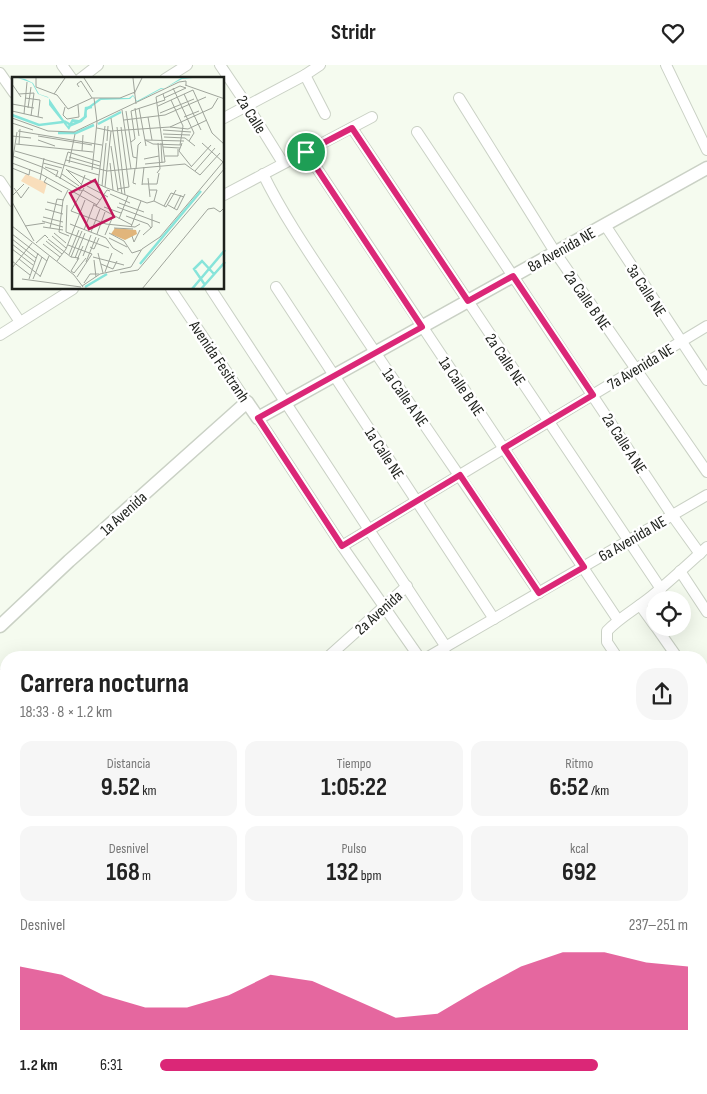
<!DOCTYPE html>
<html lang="es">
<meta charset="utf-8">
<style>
body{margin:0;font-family:"Sofia Sans Condensed",sans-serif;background:#f6f6f6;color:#222;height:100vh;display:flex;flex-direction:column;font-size:19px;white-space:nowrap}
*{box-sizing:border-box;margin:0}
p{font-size:16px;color:#767676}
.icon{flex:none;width:28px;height:28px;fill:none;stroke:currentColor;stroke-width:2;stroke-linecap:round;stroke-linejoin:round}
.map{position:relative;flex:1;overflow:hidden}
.details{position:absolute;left:0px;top:586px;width:708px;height:444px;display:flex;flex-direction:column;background:#fff;border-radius:20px 20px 0 0;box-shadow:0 5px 20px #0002}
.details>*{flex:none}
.buttons{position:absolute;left:646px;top:526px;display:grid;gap:10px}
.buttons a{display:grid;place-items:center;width:45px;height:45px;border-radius:50%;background:#fff;box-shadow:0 5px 20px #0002;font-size:25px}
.pin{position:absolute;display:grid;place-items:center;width:42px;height:42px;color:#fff;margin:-21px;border:2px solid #fff;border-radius:50%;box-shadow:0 1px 5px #0007}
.round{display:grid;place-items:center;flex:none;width:52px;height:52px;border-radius:20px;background:#f6f6f6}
.summary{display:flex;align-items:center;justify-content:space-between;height:85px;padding:0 20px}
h1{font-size:28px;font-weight:700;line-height:38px}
.figures{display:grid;grid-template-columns:repeat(3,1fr);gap:8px;height:85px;padding:5px 20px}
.figures div{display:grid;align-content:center;border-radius:12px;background:#f6f6f6;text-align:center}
.figures b{font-size:25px;font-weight:700}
.figures small{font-size:14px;font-weight:400}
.figures p{font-size:14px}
.chart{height:140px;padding:10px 20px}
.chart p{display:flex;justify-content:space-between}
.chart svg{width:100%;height:90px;margin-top:5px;fill:#db2777;opacity:.7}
ul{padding:0 20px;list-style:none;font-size:16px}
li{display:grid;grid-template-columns:80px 60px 1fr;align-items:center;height:38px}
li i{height:12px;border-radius:6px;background:#db2777}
header{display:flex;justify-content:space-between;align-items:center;height:65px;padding:0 20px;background:#fff;font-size:22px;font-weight:700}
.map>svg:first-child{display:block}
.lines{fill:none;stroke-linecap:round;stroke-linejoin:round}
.minor-casing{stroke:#cad1c5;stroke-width:12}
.tertiary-casing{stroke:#cad1c5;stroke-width:15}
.minor{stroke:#fff;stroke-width:10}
.tertiary{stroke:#fff;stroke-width:12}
.route-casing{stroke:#fff;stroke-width:10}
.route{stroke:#db2777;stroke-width:6}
.labels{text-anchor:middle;stroke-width:5;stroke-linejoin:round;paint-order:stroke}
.street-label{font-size:16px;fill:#1e211c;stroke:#fff}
.inset-river{fill:none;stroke:#87e4da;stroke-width:2.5}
.inset-road{fill:none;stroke:#9fa49b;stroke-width:1}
.view{fill:#c2185b;fill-opacity:0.15;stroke:#c2185b;stroke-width:2.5}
.inset-edge{fill:none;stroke:#1e211c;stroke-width:2.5}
</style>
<header><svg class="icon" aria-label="menu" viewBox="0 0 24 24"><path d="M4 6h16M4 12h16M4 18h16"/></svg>Stridr<svg class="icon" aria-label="heart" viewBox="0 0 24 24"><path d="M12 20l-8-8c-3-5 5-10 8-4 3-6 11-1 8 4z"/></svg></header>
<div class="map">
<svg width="707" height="1029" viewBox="0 0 707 1029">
<rect width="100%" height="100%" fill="#f5fbef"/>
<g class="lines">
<defs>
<g id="minor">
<path d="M62 0 72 14"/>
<path d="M220 0 247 40 283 98"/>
<path d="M666 0 707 85"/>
<path d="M0 8 14 28"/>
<path d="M305 10 325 49"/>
<path d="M80 14 98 0"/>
<path d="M165 14 187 0"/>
<path d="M459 33 555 187 707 407"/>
<path d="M224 53 305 10 320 0"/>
<path d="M352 63 661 524"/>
<path d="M417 67 672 450 700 489"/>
<path d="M306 87 618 555"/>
<path d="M263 109C287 158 319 202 349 248 411 342 476 434 539 528"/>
<path d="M0 116 14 137"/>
<path d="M224 130 372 52"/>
<path d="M605 160 707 315"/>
<path d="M276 222 494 554"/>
<path d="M171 224 247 337"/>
<path d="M211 224 446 582"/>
<path d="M0 227 20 257"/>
<path d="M0 270 73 224"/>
<path d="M258 353 342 481 419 592"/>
<path d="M342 481 707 261"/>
<path d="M680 506 707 547"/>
<path d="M640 540 655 561"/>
<path d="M656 562 677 592"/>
<path d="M328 592 407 521"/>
<path d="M428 592 707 430"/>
<path d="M617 592 607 577V566C619 553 634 545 648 534 668 518 687 500 707 482"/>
<path d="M0 610 6 617"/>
<path d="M701 813 707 820"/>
<path d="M701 863 707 858"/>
<path d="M0 893 6 887"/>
<path d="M701 1002 707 997"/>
<path d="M701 1019 707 1028"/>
<path d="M369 1024 374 1029"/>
<path d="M99 1029 104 1024"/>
<path d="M341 1029 347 1024"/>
<path d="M655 1029 661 1024"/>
</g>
<path id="tertiary" d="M0 561 69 496 247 337 258 353 707 103"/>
</defs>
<use href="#minor" class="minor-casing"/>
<use href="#tertiary" class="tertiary-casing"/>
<use href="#minor" class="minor"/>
<use href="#tertiary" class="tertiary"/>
</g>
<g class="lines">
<defs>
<path id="route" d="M352 63 468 236 513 211 593 330 504 383 584 502 539 528 460 410 342 481 258 353 422 262 306 87Z"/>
</defs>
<use href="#route" class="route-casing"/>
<use href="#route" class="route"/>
</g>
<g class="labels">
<g class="street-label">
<text transform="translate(252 49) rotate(58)" y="6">2a Calle</text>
<text transform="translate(561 184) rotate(-29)" y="6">8a Avenida NE</text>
<text transform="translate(647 225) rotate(57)" y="6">3a Calle NE</text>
<text transform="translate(588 235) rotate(55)" y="6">2a Calle B NE</text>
<text transform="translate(506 294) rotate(56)" y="6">2a Calle NE</text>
<text transform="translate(220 296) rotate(56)" y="6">Avenida Fesitranh</text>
<text transform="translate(640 301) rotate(-31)" y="6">7a Avenida NE</text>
<text transform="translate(462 321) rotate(56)" y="6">1a Calle B NE</text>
<text transform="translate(406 332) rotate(55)" y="6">1a Calle A NE</text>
<text transform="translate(625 378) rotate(57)" y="6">2a Calle A NE</text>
<text transform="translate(385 388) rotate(57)" y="6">1a Calle NE</text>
<text transform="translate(123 448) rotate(-42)" y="6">1a Avenida</text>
<text transform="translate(632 473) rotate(-30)" y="6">6a Avenida NE</text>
<text transform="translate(378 547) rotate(-42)" y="6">2a Avenida</text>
</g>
</g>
<g transform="translate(12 12)">
<rect width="212" height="212" fill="#f5fbef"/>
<path d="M14 97 35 106 32 117 9 104Z" fill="#f9debb"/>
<path d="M103 151 124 153 125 157 113 163 99 157Z" fill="#e1b57b"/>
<path d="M6 1 13 2 21 6 27 17 36 20 56 49 60 42 67 43 73 39V32L88 21H117L121 18 125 24 149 11H153L169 1H181L170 2 153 11 149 12 125 25 121 19 118 22 89 23 74 34 75 40 66 46 61 45 57 53 37 28V21L26 17 20 6Z" fill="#87e4da"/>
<path class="inset-river" d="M0 38 27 48 51 45M52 44 59 48 69 44 73 40 74 31 80 30M86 47 109 35M46 56H64L82 48M128 187 189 114M193 208 182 192 190 184 202 197M73 210 95 197M180 212 213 173M189 212 213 185"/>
<path class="inset-road" d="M24 1V10L45 18 56 32 80 21H108L123 15M72 1 81 15M121 1 124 27M0 7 9 20M173 8 213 22M67 10 65 7 69 4 80 21M161 11 182 56 177 64M7 17 22 16 19 39M42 17 53 1M122 17 130 1M172 17 189 53M13 21 28 23 26 40M152 21 174 11M159 23 171 49 168 68M0 27 22 31M146 29 181 13 200 56 213 68M53 30 51 38 55 42 67 40 66 28M16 31 19 10M123 31 127 59M127 31 134 69M110 33 119 92M0 34 31 41M114 34 121 80 125 81M148 36 182 22M12 37 15 5M136 40 140 63M172 40 187 34M0 41 36 54 62 55 167 5 174 4V8M99 41 110 117M112 43 153 38 194 20M0 46 21 53M105 50 113 118M158 50 176 52 195 43M85 51 99 54 158 50 200 31 206 21M151 53 179 55M6 54 90 68M151 57 178 58M0 59 19 61M26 59 80 68M152 60 173 61 183 69M26 63 43 69M133 63 172 64M133 63 141 67 170 68M95 64 96 49M119 65 123 62 119 34 153 23 151 17M149 66 150 86M170 66 167 74 179 89M4 67 81 75M7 67 8 52M99 69 106 114M151 70 168 71M3 74 87 98M70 74 71 58M1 79 30 90 70 114M153 79H166V72M57 80 88 89M132 82 147 79M54 83 95 94 173 87 188 98 208 76M0 86 29 97 85 128M31 86 50 91M57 86 63 57M98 86 101 113M0 87 5 55M133 87 153 85 144 20 168 9 174 11M33 90 46 94 44 100M179 90 199 68M0 91 17 98 18 92M54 92 70 108M123 92 121 106 124 107M124 92 126 68 129 65M55 93 95 111 135 126 142 124 154 130 164 113M80 93 85 45 82 21M183 94 203 71M145 96 148 92 146 66M50 97 67 109M35 100 32 105 50 115M136 101 138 120M48 102 56 75 88 85M28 103 32 81M86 107 93 49M130 107H145L147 96M130 108 132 90M75 109 96 120M90 109 94 66M93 110 99 54M2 111 9 121 17 110M72 111 59 134 94 147 123 150 128 147M105 112 117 110 109 50M56 113 51 123 47 155 57 159M71 113 88 123M137 113H145L142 124M67 114 73 98M98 117 118 126M0 119 12 107M0 125 22 164M35 125 51 129M107 126 132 135M55 128 54 155 97 171M82 128 120 148M156 128 165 133 173 117M84 129 95 113 98 114M152 129 159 116 172 120M92 130 109 136M105 130 148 146M33 132 51 137M162 132 169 118M114 139 136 147 139 151M31 140 51 145M107 142 116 119M30 144 51 150M58 147 94 161 101 171 111 177M0 149 62 198 71 210M13 149 33 146M31 150 51 153M119 150 129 124M38 151 45 122 52 123M102 151 121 152M72 153 82 127M79 155 88 132M42 156 54 166M97 156 112 164 120 176 129 173M0 157 35 184M85 157 93 135M93 158 101 139M131 158 140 150V137M40 159 54 171M120 159 122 165 128 153M97 161 115 170M0 162 24 181M36 162 59 180 67 181M34 164 50 177M24 166 33 158 36 161M0 167 23 185M31 167 48 180M56 168 80 177 65 200M78 170 82 172 87 161M0 172 21 188M86 176 91 196M57 178 67 153M71 179 79 158M59 180 70 154M81 180 112 188M63 181 73 156M7 182 28 199M65 183 71 169M82 183 84 200M0 184 18 198M45 184 54 172 73 123M74 185 84 160M89 187 101 192 105 184M0 191 20 166M93 195 100 176M62 196 59 194 67 181M62 196 74 181M108 196 126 193 213 91M28 200 37 179M10 202 69 210M17 202 26 176M21 202 30 180M72 206 78 197H87M70 209 88 197 119 190 130 172 148 160 211 85 190 66M130 212 196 132 202 131 208 135 213 130"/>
<path class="view" d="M83 103 102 140 77 152 58 116Z"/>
<rect width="212" height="212" class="inset-edge"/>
</g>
</svg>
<div class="buttons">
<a><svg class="icon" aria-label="locate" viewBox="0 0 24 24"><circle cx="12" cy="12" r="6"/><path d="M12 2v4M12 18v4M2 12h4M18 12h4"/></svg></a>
</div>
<div class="pin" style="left:306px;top:87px;background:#1e9e55"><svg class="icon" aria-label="arrive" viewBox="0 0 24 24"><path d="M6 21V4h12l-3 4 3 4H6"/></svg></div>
<section class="details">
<div class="summary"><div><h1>Carrera nocturna</h1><p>18:33 · 8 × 1.2 km</p></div><a class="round"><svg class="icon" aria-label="share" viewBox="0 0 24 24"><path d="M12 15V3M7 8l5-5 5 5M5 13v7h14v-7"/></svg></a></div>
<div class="figures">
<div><p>Distancia</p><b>9.52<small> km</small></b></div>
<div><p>Tiempo</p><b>1:05:22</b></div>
<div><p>Ritmo</p><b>6:52<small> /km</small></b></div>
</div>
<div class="figures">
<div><p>Desnivel</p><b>168<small> m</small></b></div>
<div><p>Pulso</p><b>132<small> bpm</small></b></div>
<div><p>kcal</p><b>692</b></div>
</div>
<div class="chart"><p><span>Desnivel</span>237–251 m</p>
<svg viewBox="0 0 160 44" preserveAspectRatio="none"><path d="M0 44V13L10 17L20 27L30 33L40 33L50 27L60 17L70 20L80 29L90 38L100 36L110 24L120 13L130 6L140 6L150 11L160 13V44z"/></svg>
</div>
<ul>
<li><b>1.2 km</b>6:31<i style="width:83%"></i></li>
</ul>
</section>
</div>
